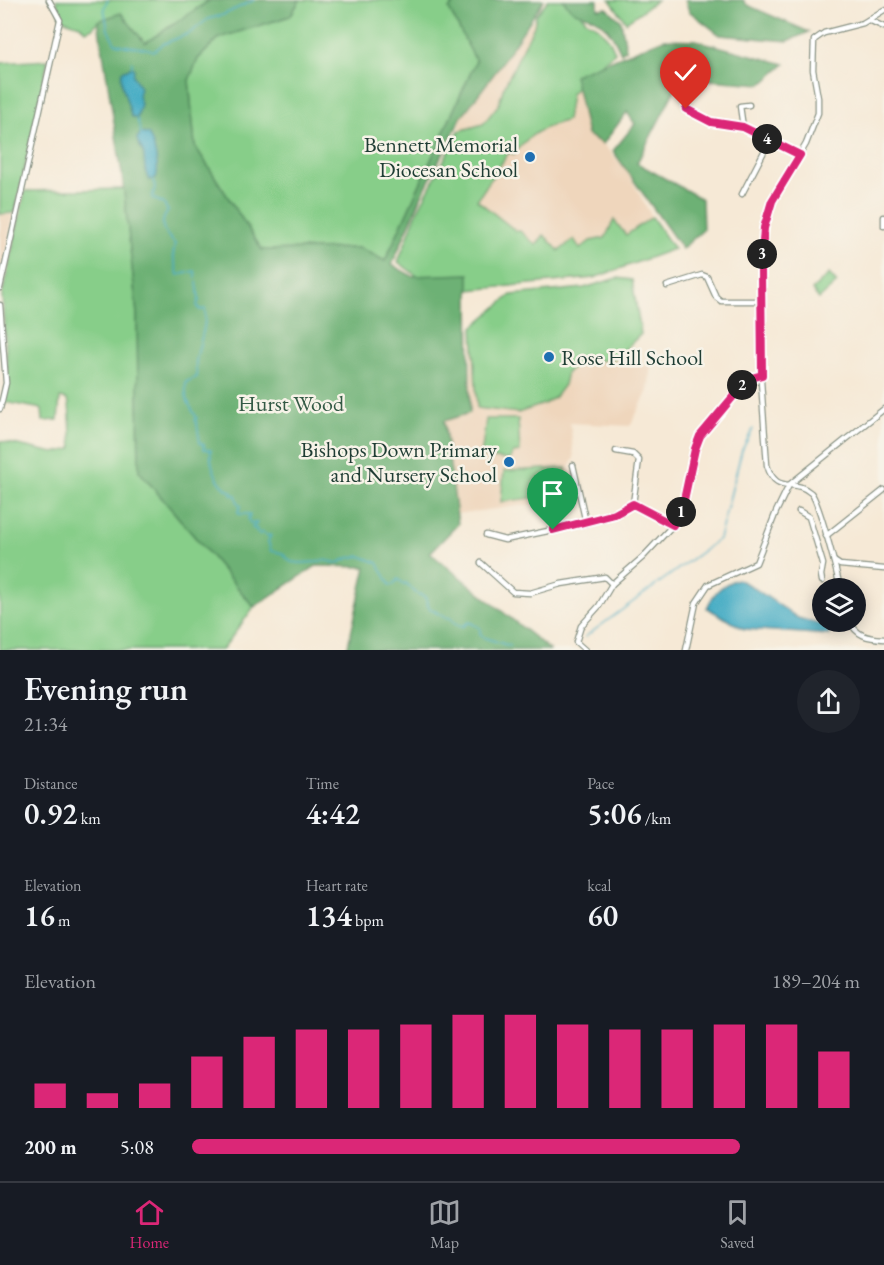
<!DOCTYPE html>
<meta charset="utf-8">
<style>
body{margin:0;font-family:"EB Garamond",serif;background:#20242c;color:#f1f3f6;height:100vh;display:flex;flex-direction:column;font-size:22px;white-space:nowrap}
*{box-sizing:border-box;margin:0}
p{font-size:20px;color:#9ea1a6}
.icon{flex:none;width:33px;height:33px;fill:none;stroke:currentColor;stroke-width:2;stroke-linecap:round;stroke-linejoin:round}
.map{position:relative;height:650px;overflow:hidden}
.panel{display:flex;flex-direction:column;background:#171b24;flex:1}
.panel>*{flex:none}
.controls{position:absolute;left:812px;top:578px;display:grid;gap:12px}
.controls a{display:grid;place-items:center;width:54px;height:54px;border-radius:50%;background:#171b24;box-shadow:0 3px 15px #0003;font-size:30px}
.pin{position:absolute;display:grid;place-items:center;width:51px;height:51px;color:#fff;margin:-62px -26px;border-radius:50% 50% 50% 0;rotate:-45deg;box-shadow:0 0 6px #0007}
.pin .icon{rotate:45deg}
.km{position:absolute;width:30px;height:30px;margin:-15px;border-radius:50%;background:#222;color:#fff;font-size:16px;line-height:30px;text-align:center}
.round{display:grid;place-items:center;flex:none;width:63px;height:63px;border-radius:32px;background:#20242c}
.overview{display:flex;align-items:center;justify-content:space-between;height:102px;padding:0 24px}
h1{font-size:33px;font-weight:600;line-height:45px}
.metrics{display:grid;grid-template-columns:repeat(3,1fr);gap:9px;height:102px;padding:6px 24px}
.metrics div{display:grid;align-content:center}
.metrics b{font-size:30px;font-weight:600}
.metrics small{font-size:16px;font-weight:400}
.metrics p{font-size:16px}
.chart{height:168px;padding:12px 24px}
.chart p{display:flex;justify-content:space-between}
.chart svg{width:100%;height:108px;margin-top:6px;stroke:#db2777;stroke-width:6}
ul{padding:0 24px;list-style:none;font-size:20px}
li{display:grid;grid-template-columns:96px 72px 1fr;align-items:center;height:45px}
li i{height:15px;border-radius:8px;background:#db2777}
.tab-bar{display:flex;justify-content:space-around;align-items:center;height:84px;border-top:2px solid #363941;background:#171b24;font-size:16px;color:#9ea1a6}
.tab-bar a{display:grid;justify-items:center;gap:3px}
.tab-bar .selected{color:#db2777}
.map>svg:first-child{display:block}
.built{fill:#efd6bc}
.green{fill:#87ce89;stroke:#53865e;stroke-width:1.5}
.forest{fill:#6db175;stroke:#467754;stroke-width:1.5}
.water{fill:#45acc4;stroke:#32747c;stroke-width:1.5}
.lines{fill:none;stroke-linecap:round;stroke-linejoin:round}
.stream{stroke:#45acc4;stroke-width:1.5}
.minor-casing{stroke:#8a9385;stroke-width:7}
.minor{stroke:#fff;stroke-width:4.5}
.route-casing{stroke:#fff;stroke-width:12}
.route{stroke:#db2777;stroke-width:8}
.poi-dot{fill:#1f6fb2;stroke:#f7f3e8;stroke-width:2}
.labels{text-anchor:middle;stroke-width:5;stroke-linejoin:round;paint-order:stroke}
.poi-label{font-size:22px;fill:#1f3d34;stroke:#f7f3e8;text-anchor:end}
.park-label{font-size:22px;fill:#345a45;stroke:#f7f3e8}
</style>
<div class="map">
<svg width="884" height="650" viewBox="0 0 884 650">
<rect width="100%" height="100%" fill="#f7f3e8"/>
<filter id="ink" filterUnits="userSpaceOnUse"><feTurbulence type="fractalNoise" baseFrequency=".0167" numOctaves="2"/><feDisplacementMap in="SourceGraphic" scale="12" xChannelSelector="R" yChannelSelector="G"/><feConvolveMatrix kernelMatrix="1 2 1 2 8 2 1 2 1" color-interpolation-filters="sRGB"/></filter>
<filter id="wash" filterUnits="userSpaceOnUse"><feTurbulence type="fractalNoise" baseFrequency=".008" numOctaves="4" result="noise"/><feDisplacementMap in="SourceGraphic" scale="24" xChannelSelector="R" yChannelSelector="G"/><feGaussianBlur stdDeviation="1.35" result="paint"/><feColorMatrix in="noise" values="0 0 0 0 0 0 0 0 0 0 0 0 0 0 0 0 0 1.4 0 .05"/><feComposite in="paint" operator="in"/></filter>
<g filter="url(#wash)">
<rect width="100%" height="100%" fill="#f6e9d6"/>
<g class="built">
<path d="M548 0H567L587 21 596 25 609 39 615 52 584 79 587 135 603 144 626 170 652 217 674 249 594 278 447 292 398 262 417 212 459 131 462 116Z"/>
<path d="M0 215H14L0 274Z"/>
<path d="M617 278 632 280 641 334 626 348 627 367 651 366 648 391 630 426 570 423 574 458 569 467 574 499 448 515 444 421 470 413 473 327 511 295 584 288Z"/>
</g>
<g class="green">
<path d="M56 0H210L145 43 98 21 93 28 85 31 80 25 61 19Z"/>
<path d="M300 0H457L449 9 476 61 385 261 360 248 262 250 195 146 189 80 198 59 219 38 290 16Z"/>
<path d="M548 0H567L587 21 596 25 609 39 615 52 584 79 571 94 567 120C545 127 528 134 514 154L509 152 477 200 516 231H520L536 245 544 235 559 251 574 239 580 249 590 241 605 238 614 220 626 235 652 217 674 249 594 278 447 292 432 287 398 262 417 212 459 131 483 124 499 104 503 89 534 26 536 15Z"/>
<path d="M610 0H657L626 22Z"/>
<path d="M48 60 15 213 0 214V63Z"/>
<path d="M124 189 137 314 139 471 254 607 222 650H0V441L54 453 72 449 69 403 66 399 60 398 58 420 43 421 42 409 4 402 8 381 2 296 25 191Z"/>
<path d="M829 274 837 283 819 299 812 290Z"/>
<path d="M617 278 632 280 641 334 616 358 580 364 567 372 564 385 554 398 544 404 518 413 477 408 473 327 511 295 584 288Z"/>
<path d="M486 419H518L520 452 513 453 509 460 481 456Z"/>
<path d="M566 468 569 493 501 502 504 471Z"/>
</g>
<g class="forest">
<path d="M210 0H300L290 16 219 38 198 59 189 80 195 146 262 250 360 248 385 261 476 61 449 9 457 0H544L494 74 462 116 422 195 392 265 412 276 469 274 470 413 444 421 458 524 430 553 550 650H347L366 567 316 566 254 607 139 471 137 314 122 174 98 21 121 13 145 43Z"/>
<path d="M563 0H598V9L607 8 621 21 626 49 621 53C615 40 609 26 595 19 576 10 578 18 563 0Z"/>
<path d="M685 0H743L747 5 809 32 788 41 720 35 689 11Z"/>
<path d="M664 39 695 40 785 64 762 84 681 78 637 163 702 199 703 230 682 249 613 151 635 124 627 112 603 144 587 135 574 75Z"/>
</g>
<g class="water">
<path d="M132 67 134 69 133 75 140 88 138 96 141 104 137 119 131 116C130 107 117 79 123 71 123 70 131 68 132 67Z"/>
<path d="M141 133 148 134C154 142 160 169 156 178L149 180C144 172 145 165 144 156 144 149 137 145 137 138Z"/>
<path d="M737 579 751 586 798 618 828 626 829 635 744 629 707 608C714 592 721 585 737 579Z"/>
</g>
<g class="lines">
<g class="stream">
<path d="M108 0 104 8 108 30 115 43C129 49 141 45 154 51L163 44 190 33 208 19 223 15 254 0"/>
<path d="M132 62V67"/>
<path d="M137 119 141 133"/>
<path d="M153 179 155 187 152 198 163 203 168 211C157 226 165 233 175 244L173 255 178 275 195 271 196 278"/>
<path d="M197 282 199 300 197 305 200 310 205 309C207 328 198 345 196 362 195 367 197 372 197 377L186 382C184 397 189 405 197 418L195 420 197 424 200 443 204 445V449L211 450C209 464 218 487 232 492L231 495H236L238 503 241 506 238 511 239 514H250L248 519 250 523H257L252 528 257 529 256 532 260 534 262 532 268 536 271 535 268 541 271 551 282 553 291 562 300 563 318 562 323 560 338 563 348 558 360 556 378 563 390 585H393L398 579 404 584 406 583 416 593 425 597 429 608 444 617 450 618 455 624 461 627 469 622 480 628V634L482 637 510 646"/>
<path d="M585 637 719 539 742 450 753 429"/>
</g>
</g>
</g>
<g filter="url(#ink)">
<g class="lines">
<defs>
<g id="minor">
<path d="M869 20 884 27"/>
<path d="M686 109 711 122 743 127 800 155"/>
<path d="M743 127 740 106 749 105"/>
<path d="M742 194 770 140"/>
<path d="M884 217V226"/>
<path d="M667 286 702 275 707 277 716 297 721 301H761"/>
<path d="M0 288 60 20 49 0"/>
<path d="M0 305 6 383 0 409"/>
<path d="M616 451 633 454 639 460 633 504"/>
<path d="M573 465 586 523"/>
<path d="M799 511 809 517 823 564 821 575 822 581"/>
<path d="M486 535 505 540 586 523 615 514 633 504 673 525"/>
<path d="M826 536 884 490"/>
<path d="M834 561 840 565 884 569"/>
<path d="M481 563 513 592 530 593 561 584 605 577 612 584"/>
<path d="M840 588C837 573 819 501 811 493 794 477 776 496 767 465L761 381 762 375 761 270 764 228 772 201 806 144 818 113V98L813 70 814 40 824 33 863 23 884 10"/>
<path d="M850 621C856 636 868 638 884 639"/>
<path d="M585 650 576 642 581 626 599 606 612 584 643 557 673 525 682 509 695 449 700 436 748 379 762 375"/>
<path d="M686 650 696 603 708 585 756 563 776 512 789 485 884 409"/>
</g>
</defs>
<use href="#minor" class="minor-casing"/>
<use href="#minor" class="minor"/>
</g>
</g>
<g class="lines" filter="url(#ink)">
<defs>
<path id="route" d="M553 530 615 514 633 504 673 525 682 509 695 449 700 436 748 379 762 375 761 270 764 228 772 201 800 155 743 127 711 122 686 109"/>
</defs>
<use href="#route" class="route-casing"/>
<use href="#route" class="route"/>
</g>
<g class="poi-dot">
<circle cx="530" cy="157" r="6"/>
<circle cx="549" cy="357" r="6"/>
<circle cx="509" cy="462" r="6"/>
</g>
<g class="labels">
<g class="poi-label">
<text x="518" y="152">Bennett Memorial<tspan x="518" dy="25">Diocesan School</tspan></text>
<text x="561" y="365" text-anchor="start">Rose Hill School</text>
<text x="497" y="457">Bishops Down Primary<tspan x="497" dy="25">and Nursery School</tspan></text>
</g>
<g class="park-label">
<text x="291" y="411">Hurst Wood</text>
</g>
</g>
</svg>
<div class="controls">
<a><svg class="icon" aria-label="layers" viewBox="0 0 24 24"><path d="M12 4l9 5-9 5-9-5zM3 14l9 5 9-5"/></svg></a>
</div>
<div class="pin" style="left:553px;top:530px;background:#1e9e55"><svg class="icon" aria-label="arrive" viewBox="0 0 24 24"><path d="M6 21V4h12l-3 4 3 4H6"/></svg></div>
<div class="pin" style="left:686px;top:109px;background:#d93025"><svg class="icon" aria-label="check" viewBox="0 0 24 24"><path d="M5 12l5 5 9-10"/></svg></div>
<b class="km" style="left:681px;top:512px">1</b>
<b class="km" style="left:742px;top:385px">2</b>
<b class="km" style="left:762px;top:254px">3</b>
<b class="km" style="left:767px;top:139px">4</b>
</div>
<section class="panel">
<div class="overview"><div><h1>Evening run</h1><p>21:34</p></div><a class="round"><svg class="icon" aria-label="share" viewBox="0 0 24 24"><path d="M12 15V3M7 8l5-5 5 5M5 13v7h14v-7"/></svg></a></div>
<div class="metrics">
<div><p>Distance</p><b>0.92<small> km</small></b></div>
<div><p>Time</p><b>4:42</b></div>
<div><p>Pace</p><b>5:06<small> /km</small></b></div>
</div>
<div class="metrics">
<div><p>Elevation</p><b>16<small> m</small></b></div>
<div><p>Heart rate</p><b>134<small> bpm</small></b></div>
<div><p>kcal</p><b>60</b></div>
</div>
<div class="chart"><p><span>Elevation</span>189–204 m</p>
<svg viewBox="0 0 160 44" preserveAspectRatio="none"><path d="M5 44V34M15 44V38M25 44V34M35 44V23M45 44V15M55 44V12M65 44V12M75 44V10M85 44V6M95 44V6M105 44V10M115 44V12M125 44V12M135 44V10M145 44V10M155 44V21"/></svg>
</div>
<ul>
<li><b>200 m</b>5:08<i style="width:82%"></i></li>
</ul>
</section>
<nav class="tab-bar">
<a class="selected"><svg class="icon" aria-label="home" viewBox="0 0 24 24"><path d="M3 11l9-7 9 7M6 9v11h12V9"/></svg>Home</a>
<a><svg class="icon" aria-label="map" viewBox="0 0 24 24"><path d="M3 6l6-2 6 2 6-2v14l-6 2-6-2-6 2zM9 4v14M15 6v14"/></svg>Map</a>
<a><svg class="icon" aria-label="saved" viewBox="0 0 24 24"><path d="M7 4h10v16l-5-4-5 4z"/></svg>Saved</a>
</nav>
